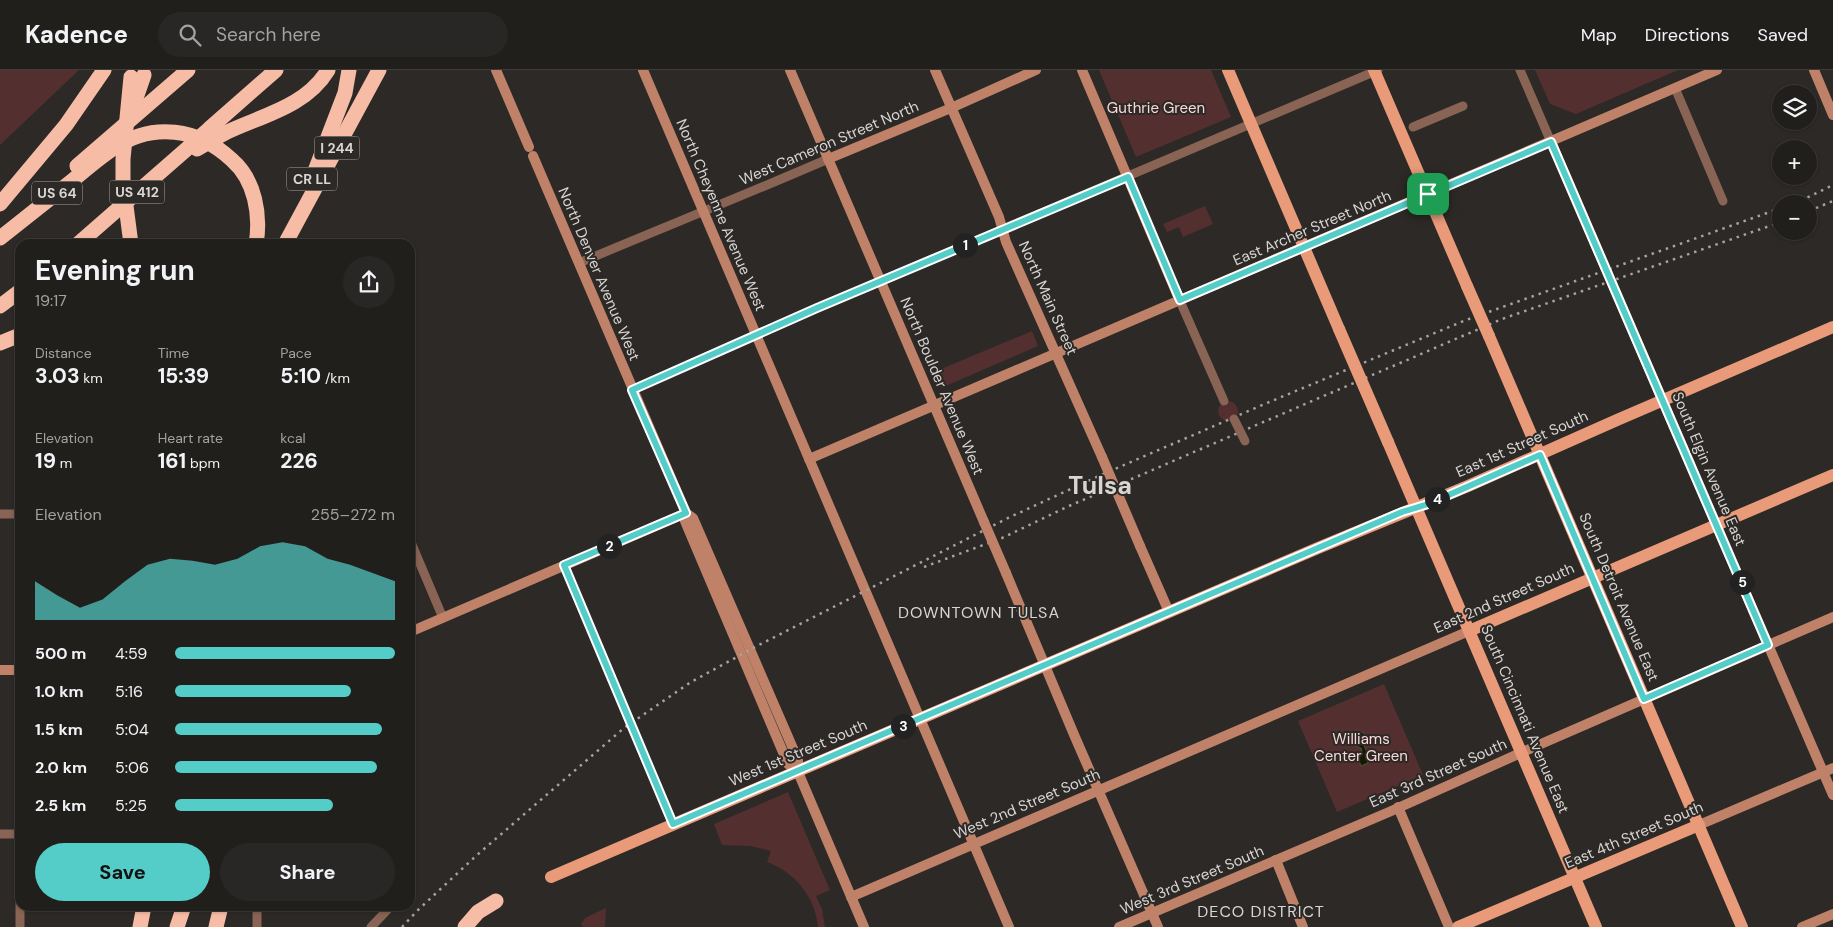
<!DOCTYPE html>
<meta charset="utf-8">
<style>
body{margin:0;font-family:"DM Sans",sans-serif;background:#292725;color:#f1f3f6;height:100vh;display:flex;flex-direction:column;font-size:19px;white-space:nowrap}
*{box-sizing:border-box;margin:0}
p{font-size:16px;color:#a2a2a3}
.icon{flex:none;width:28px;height:28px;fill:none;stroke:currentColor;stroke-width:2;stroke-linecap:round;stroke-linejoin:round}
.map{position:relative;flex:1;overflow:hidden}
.details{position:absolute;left:15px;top:169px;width:400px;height:672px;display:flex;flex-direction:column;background:#211f1c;border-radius:15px;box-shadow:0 1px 4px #0004,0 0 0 1px #3e3d3b}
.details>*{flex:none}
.buttons{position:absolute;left:1772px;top:15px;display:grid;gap:10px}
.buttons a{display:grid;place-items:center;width:45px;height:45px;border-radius:50%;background:#211f1c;box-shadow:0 1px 4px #0004,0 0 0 1px #3e3d3b;font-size:25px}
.pin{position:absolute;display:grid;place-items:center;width:42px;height:42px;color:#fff;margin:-21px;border-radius:10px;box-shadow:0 2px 8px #0006}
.km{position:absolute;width:25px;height:25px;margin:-12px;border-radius:50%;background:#222;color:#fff;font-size:14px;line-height:25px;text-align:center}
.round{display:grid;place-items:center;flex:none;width:52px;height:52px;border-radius:26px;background:#292725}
.head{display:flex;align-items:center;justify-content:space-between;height:85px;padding:0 20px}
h1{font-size:28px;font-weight:700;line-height:38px}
.figures{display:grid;grid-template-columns:repeat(3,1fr);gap:8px;height:85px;padding:5px 20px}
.figures div{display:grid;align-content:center}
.figures b{font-size:21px;font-weight:700}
.figures small{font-size:14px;font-weight:400}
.figures p{font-size:14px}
.chart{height:140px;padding:10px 20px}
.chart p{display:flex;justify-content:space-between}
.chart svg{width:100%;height:90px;margin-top:5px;fill:#54cdc8;opacity:.7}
.button{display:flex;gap:10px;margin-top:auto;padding:10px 20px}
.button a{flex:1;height:58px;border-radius:30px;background:#54cdc8;color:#111;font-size:20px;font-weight:700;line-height:58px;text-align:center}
.button a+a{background:#292725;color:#f1f3f6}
ul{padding:0 20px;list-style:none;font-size:16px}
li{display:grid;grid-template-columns:80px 60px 1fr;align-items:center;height:38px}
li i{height:12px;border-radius:6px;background:#54cdc8}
header{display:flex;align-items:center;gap:30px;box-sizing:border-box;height:70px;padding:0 25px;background:#211f1c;border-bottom:1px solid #3e3d3b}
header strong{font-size:24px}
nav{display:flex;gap:28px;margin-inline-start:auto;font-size:18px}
.search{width:350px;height:45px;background:#292725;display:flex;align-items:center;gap:12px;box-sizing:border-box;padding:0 18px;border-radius:28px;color:#a2a2a3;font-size:19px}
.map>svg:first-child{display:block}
.green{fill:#532f30}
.water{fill:#151a00;stroke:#50523f}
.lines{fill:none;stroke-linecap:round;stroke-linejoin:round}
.street{stroke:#896353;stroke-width:9}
.secondary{stroke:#bf8269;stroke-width:10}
.primary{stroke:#e99a79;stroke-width:12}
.highway{stroke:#f6bca5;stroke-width:15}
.rail{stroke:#a5a3a0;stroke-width:2.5;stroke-dasharray:2.5 5;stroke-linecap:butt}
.street-bridge{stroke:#896353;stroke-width:9}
.secondary-bridge{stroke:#bf8269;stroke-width:10}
.primary-bridge{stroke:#e99a79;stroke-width:12}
.highway-bridge{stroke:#f6bca5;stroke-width:15}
.route-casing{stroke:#fff;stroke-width:10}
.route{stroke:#54cdc8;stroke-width:6}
.labels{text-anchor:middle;stroke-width:4;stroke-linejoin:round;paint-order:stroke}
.shield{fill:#2c2926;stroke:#a4a29f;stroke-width:1}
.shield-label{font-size:14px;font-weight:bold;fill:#d8d6d3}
.park-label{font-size:15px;fill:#f9d8d7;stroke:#2c2926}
.street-label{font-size:15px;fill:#d8d6d3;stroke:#2c2926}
.neighbourhood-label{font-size:16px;letter-spacing:1px;fill:#d8d6d3;stroke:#2c2926}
.town-label{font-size:25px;font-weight:bold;fill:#d8d6d3;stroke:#2c2926}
</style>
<header>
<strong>Kadence</strong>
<div class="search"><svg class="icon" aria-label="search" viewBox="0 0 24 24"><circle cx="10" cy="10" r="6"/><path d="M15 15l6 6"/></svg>Search here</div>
<nav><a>Map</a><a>Directions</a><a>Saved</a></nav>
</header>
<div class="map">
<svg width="1833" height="857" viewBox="0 0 1833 857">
<rect width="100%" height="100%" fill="#2c2926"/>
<g class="green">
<path d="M0 0H79L0 75Z"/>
<path d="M1099 0H1211L1231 47 1136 87Z"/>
<path d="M1535 0H1678L1576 44 1550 34Z"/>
<path d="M1205 136 1213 154 1183 167 1179 157 1167 162 1163 154Z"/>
<path d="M1032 261 1038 276 941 318 934 302Z"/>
<circle cx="1228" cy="341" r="10"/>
<path d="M1384 614 1423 705 1337 742 1298 651Z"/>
<path d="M788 722 830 820 816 826 822 839 825 857H818C815 827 796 803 767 792L771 781 750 776 722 775 714 754Z"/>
<path d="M606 838 605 857H583L581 854 585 848Z"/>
</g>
<path class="water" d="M1363 662 1365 666 1362 671 1366 680 1370 686 1367 690 1368 693 1361 696 1358 688 1362 681 1361 678 1353 675 1351 670 1352 666Z"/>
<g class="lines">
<g class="street">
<path d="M1520 0 1551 72"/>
<path d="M1675 18 1723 131"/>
<path d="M1413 57 1463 36"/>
<path d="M579 193C662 158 745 125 828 89"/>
<path d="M1180 231 1224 331"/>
<path d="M632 320 817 238 1378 0"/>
<path d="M19 339 20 834"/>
<path d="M0 444H20"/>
<path d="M410 470 443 548"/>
<path d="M564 495 673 754"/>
<path d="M0 764H20"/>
<path d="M410 826 411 825"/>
<path d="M20 836V857"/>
<path d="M257 836V857"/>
<path d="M371 857 391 836"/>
</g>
<g class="secondary">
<path d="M496 0 529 77"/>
<path d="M643 0 1009 857"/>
<path d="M790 0 984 452"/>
<path d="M935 0 999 147 1006 172 1102 387"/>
<path d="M1082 0 1180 231"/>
<path d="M1814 0 1833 45"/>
<path d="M1551 72 1833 725"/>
<path d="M533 86 686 443 693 448 798 690V702L864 857"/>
<path d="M828 89 951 38 1036 0"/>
<path d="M809 389 1717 0"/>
<path d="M686 443 685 451 687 456 788 694 798 702"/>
<path d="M1140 476 1169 542"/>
<path d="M1006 503 1075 667 1158 857"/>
<path d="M410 562 686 443"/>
<path d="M0 600H20"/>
<path d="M1398 737 1449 857"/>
<path d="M1699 755 1833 698"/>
<path d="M1276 790 1303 857"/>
<path d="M851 827 1469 561"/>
<path d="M1119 857 1389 742 1534 677 1833 547"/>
<path d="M1802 857 1833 844"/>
</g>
<g class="primary">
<path d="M1228 0 1339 259"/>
<path d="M1374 0 1467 216"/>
<path d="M1489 266 1742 857"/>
<path d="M1388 372 1596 857"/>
<path d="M1469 561 1833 405"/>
<path d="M551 807 1318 478 1468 416 1617 350 1833 257"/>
<path d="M1458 857 1699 755"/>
</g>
<g class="highway">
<path d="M210 58 276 0"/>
<path d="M223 64C259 46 305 38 328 0"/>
<path d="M77 96 188 0"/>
<path d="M315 101 345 23 349 0"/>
<path d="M0 134 66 55 104 0"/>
<path d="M0 168C24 149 48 130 72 111 85 100 99 88 114 78 153 52 198 58 232 90 255 110 261 145 256 174"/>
<path d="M78 174 189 77"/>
<path d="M285 174 379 0"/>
<path d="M0 236 20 221"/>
<path d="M0 273 20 265"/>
<path d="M140 857 144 836"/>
<path d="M177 857 184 836"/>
<path d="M216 857 221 836"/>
<path d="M465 857 478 842 496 831"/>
</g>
<g class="rail">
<path d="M1794 134 1833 115"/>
<path d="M1809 141 1833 131"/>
<path d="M924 497 1002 468 1069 436 1502 249 1781 152"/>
<path d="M402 857 418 840 477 785 624 658 691 612 757 576 1008 448 1101 405 1267 333 1466 250 1781 138"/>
</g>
<path class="street-bridge" d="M1234 349 1245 371"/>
<g class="secondary-bridge">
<path d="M1102 387 1140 476"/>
<path d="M984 452 1006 503"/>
</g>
<g class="primary-bridge">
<path d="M1467 216 1489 266"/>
<path d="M1339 259 1388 372"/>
</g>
<g class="highway-bridge">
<path d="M131 7 123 89V113L131 174"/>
<path d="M135 31 144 5"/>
<path d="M192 74 210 58"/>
<path d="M197 79 223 64"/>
</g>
</g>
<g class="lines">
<defs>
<path id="route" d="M1551 72 1768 575 1644 629 1540 385 1428 434 1402 442 1318 478 673 754 564 495 686 443 632 320 817 238 1128 107 1180 230Z"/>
</defs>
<use href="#route" class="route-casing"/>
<use href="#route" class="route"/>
</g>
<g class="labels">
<g class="shield">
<rect x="314.5" y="66.5" width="45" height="23" rx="4"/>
<rect x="287" y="97.5" width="50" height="23" rx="4"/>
<rect x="109.5" y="110.5" width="55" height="23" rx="4"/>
<rect x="32" y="111.5" width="50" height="23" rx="4"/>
</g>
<g class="shield-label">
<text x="337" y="83">I 244</text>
<text x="312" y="114">CR LL</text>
<text x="137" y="127">US 412</text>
<text x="57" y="128">US 64</text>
</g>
<g class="park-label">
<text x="1156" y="43">Guthrie Green</text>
<text x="1361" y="674">Williams<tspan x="1361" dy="17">Center Green</tspan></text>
</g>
<g class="street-label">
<text transform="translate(829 73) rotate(-23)" y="5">West Cameron Street North</text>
<text transform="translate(721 145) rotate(67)" y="5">North Cheyenne Avenue West</text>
<text transform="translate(1312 158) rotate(-23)" y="5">East Archer Street North</text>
<text transform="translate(599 204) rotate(67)" y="5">North Denver Avenue West</text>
<text transform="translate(1048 228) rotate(66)" y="5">North Main Street</text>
<text transform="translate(942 316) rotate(67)" y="5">North Boulder Avenue West</text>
<text transform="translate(1522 374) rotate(-24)" y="5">East 1st Street South</text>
<text transform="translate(1709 399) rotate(67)" y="5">South Elgin Avenue East</text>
<text transform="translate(1619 527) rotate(67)" y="5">South Detroit Avenue East</text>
<text transform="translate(1504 528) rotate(-24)" y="5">East 2nd Street South</text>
<text transform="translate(1525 649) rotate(67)" y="5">South Cincinnati Avenue East</text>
<text transform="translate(798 683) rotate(-23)" y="5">West 1st Street South</text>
<text transform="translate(1438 703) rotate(-24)" y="5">East 3rd Street South</text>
<text transform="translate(1027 734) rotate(-23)" y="5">West 2nd Street South</text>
<text transform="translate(1634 765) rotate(-23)" y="5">East 4th Street South</text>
<text transform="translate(1192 810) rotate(-23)" y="5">West 3rd Street South</text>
</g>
<g class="neighbourhood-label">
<text x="979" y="548">DOWNTOWN TULSA</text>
<text x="1261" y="847">DECO DISTRICT</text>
</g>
<g class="town-label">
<text x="1100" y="424">Tulsa</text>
</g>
</g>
</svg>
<div class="buttons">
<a><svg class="icon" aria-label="layers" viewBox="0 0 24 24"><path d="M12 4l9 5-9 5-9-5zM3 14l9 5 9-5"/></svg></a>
<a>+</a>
<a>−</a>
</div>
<div class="pin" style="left:1428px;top:124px;background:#1e9e55"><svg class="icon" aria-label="arrive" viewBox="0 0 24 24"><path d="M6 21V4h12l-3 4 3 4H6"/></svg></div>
<b class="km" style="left:965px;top:175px">1</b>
<b class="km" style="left:609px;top:476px">2</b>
<b class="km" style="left:903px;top:656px">3</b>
<b class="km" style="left:1437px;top:429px">4</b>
<b class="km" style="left:1742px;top:512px">5</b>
<section class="details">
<div class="head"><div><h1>Evening run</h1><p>19:17</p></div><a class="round"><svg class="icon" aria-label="share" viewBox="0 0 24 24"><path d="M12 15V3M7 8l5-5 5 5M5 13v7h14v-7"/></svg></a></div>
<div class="figures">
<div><p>Distance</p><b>3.03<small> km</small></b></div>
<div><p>Time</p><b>15:39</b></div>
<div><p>Pace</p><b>5:10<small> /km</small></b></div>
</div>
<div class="figures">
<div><p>Elevation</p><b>19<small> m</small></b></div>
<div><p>Heart rate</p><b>161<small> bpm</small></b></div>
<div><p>kcal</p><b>226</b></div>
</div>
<div class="chart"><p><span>Elevation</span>255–272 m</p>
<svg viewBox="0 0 160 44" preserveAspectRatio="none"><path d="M0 44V25L10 32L20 38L30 34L40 25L50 17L60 14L70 15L80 17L90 14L100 8L110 6L120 8L130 14L140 17L150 21L160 25V44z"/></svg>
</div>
<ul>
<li><b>500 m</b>4:59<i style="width:100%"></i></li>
<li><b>1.0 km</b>5:16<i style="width:80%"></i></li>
<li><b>1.5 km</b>5:04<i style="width:94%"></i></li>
<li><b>2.0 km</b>5:06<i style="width:92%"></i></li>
<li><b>2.5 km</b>5:25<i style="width:72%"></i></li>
</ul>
<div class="button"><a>Save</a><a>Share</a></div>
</section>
</div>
